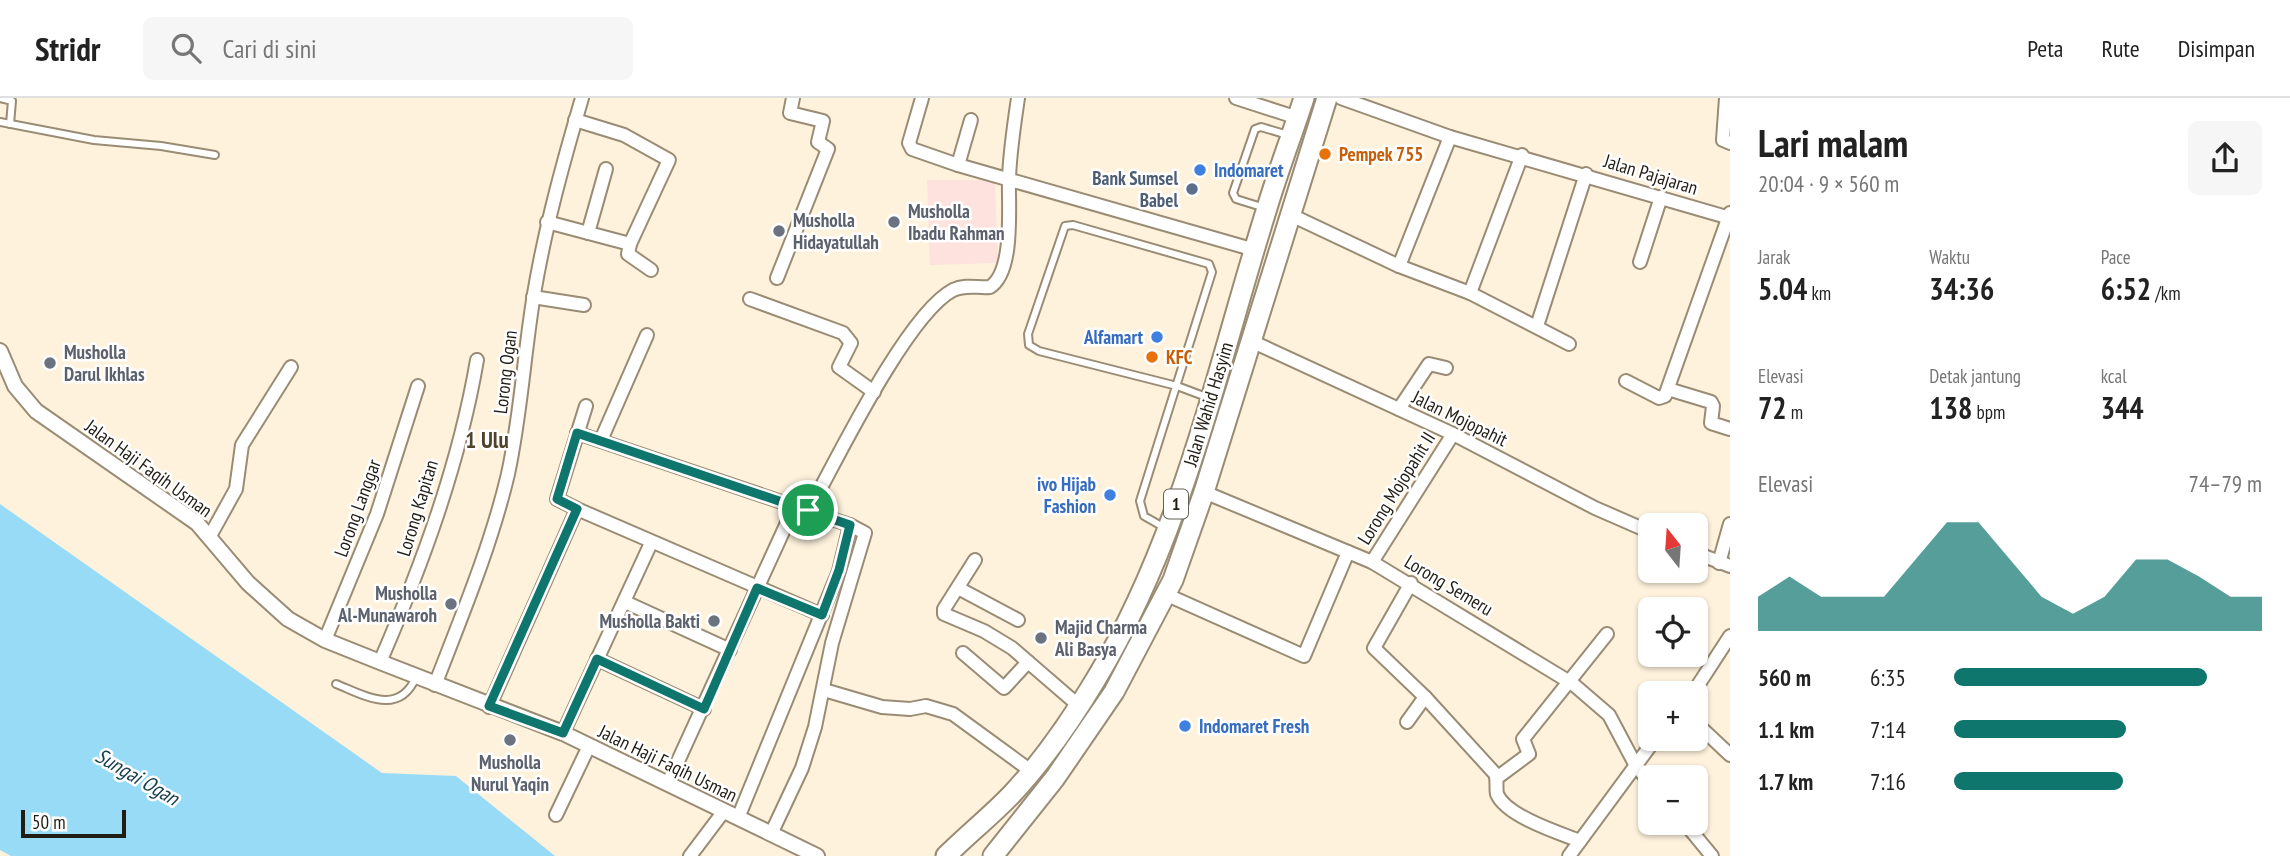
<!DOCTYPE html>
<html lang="id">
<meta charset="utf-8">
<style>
body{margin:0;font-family:"PT Sans Narrow",sans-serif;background:#f6f6f6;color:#222;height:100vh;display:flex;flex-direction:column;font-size:26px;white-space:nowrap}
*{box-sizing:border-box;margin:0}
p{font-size:23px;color:#767676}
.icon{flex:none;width:38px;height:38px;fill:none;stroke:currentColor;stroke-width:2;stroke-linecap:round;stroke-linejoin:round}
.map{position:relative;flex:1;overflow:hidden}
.panel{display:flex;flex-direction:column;background:#fff;width:560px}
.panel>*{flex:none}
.needle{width:46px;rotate:343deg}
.buttons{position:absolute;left:1638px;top:415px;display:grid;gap:14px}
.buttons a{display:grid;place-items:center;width:70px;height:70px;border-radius:10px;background:#fff;box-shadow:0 2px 5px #0004;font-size:35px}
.scale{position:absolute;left:21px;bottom:18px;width:105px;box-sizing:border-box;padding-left:7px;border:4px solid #221d14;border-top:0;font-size:19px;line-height:24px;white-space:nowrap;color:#221d14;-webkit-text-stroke:5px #fff;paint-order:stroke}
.pin{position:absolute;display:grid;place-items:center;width:60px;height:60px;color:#fff;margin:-30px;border:4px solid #fff;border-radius:50%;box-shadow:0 2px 7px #0007}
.round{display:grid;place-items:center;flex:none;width:74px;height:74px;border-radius:10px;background:#f6f6f6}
.summary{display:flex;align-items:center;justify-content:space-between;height:119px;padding:0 28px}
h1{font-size:38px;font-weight:600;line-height:52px}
.metrics{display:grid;grid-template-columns:repeat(3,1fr);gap:10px;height:119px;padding:7px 28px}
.metrics div{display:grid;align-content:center}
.metrics b{font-size:30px;font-weight:600}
.metrics small{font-size:19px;font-weight:400}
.metrics p{font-size:19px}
.chart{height:196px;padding:14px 28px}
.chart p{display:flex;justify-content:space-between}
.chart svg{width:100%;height:126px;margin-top:7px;fill:#0f766e;opacity:.7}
ul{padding:0 28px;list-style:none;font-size:23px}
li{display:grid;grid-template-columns:112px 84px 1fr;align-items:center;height:52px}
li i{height:18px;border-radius:9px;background:#0f766e}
header{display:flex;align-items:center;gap:42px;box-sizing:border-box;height:98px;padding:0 35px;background:#fff;border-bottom:2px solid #e0e0e0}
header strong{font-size:33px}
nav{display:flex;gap:38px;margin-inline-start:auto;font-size:24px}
.search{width:490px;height:63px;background:#f6f6f6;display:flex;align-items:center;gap:18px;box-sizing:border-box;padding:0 24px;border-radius:10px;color:#767676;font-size:26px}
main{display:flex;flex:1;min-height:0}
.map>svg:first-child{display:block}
.education{fill:#fde2dd}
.water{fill:#98dbf6}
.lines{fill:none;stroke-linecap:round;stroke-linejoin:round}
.service-casing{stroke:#9a8c74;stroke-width:10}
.minor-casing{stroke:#9a8c74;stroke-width:16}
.tertiary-casing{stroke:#9a8c74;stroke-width:18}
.trunk-casing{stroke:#9a8c74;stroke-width:23}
.service{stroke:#fff;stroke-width:6}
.minor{stroke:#fff;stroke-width:12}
.tertiary{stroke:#fff;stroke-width:14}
.trunk{stroke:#fff;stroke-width:19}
.route-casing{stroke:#fff;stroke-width:14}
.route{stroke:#0f766e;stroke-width:9}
.food-dot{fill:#e8710a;stroke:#fff;stroke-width:2.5}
.shop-dot{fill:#3f7fe0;stroke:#fff;stroke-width:2.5}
.service-dot{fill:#5c6f8a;stroke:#fff;stroke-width:2.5}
.worship-dot{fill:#6b7280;stroke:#fff;stroke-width:2.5}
.labels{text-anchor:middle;stroke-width:5;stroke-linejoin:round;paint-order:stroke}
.shield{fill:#fff;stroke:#64615a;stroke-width:2}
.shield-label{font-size:18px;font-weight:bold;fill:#221d14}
.food-label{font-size:19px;font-weight:bold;fill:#c56008;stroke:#fff;text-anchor:start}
.shop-label{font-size:19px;font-weight:bold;fill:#366cbe;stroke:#fff;text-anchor:start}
.street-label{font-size:19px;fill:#221d14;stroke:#fff}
.service-label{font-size:19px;font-weight:bold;fill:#4e5e75;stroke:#fff;text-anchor:end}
.worship-label{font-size:19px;font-weight:bold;fill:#5b616d;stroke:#fff;text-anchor:start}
.water-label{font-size:21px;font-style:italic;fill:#183f4d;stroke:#fff}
.quarter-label{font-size:23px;font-weight:bold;fill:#50432e;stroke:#fff}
</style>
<header>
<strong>Stridr</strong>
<div class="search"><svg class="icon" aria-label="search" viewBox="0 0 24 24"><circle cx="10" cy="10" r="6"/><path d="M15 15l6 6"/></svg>Cari di sini</div>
<nav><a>Peta</a><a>Rute</a><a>Disimpan</a></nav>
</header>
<main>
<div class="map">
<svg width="1730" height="758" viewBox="0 0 1730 758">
<rect width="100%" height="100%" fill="#fef2dd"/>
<path class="education" d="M927 82H995L998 165 930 167Z"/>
<path class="water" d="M0 406 382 675 456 678 555 758H11L0 752Z"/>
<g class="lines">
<defs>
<g id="service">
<path d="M0 0 12 3 10 26"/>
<path d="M0 24 94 42 161 48 215 57"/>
<path d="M1265 110 1236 101 1233 95 1255 31 1261 29 1288 37"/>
<path d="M1165 430 1144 418 1140 403 1212 174 1209 166 1073 127 1065 128 1028 236 1029 247 1039 253 1177 288 1209 300"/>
<path d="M336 586C364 597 399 619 416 579"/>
</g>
<g id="minor">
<path d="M922 0 909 45 912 51 958 67 1255 152"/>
<path d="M1236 0 1298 20"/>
<path d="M1341 0 1450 39 1730 120"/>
<path d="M1726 0 1723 42 1730 45"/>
<path d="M958 67 971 22"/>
<path d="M1291 117 1399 168 1470 195 1569 246"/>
<path d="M547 124 630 146 669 62 624 37 575 22"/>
<path d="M588 135 606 71"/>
<path d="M630 146 628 156 651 172"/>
<path d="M1640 164 1661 99"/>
<path d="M1399 168 1450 39"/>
<path d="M777 180 828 51 818 44 823 23 790 15 793 0"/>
<path d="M1470 195 1522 57"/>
<path d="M533 199 584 207"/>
<path d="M750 201 843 235 851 245 839 269 874 294"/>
<path d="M1537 228 1586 76"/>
<path d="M1251 243 1453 336 1595 410 1650 434"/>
<path d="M1626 283 1659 300 1665 298 1730 115"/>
<path d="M1668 291 1711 304 1713 308 1711 325 1730 331"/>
<path d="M1399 311 1429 266 1446 270"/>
<path d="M577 335 850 427 839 473 738 720"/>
<path d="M601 342 647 237"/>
<path d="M1204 394 1372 464 1573 586 1609 617 1635 666 1650 685"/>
<path d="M577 411 557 401 586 308"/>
<path d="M809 412C836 363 907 216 953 192 966 186 977 190 990 189 1015 173 1008 106 1009 80 1010 53 1014 27 1018 0"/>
<path d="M210 438 236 391 242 347 291 269"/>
<path d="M1696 455 1730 468"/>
<path d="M975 462 944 511V516L984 533 1012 550 1078 607"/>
<path d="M1372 464 1453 336"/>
<path d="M1719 465 1730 426"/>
<path d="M1411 485 1374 550 1425 599 1498 679 1529 656 1523 641 1607 536"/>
<path d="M958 490 1018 522"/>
<path d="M1165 496 1304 558 1348 454"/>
<path d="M625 504 730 552"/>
<path d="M325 542 377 416 418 288"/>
<path d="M963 555 1004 590 1028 564"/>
<path d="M597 561 704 611"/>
<path d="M380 564C422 467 459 367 477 262"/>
<path d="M435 587C462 517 491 448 508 376 521 316 524 256 534 196 545 130 563 65 582 0"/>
<path d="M824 592 882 609 910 611 926 608 953 616 1031 673"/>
<path d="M1693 595 1730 538"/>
<path d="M489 609 577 411 822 517"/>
<path d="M1407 624 1425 599"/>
<path d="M1696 625 1730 657"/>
<path d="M563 635 651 445"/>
<path d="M1496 679C1497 684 1496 692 1497 696 1506 718 1559 735 1580 743"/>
<path d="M668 685 792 414"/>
<path d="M556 717 589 648"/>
<path d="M1684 724 1712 758"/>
<path d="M771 736 802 670 815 629 832 545 865 435 850 427"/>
<path d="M690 758 724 713"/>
<path d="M1569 758 1656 640"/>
</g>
<path id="tertiary" d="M0 253 15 288 36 313 197 425 248 485 288 521 325 542 380 564 563 635 817 758"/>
<g id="trunk">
<path d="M946 758C967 737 991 718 1012 696 1043 663 1072 621 1096 581 1183 437 1217 269 1267 110 1278 73 1292 37 1304 0"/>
<path d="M993 758 1055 680 1114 594 1173 482 1204 394 1327 0"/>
</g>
</defs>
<use href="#service" class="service-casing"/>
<use href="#minor" class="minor-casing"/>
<use href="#tertiary" class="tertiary-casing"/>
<use href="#trunk" class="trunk-casing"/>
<use href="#service" class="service"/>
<use href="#minor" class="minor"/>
<use href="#tertiary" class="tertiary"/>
<use href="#trunk" class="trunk"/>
</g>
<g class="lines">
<defs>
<path id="route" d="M577 335 850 427 839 472 822 517 757 490 704 611 597 561 563 635 489 608 577 411 557 401Z"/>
</defs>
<use href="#route" class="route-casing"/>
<use href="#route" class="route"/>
</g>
<g class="food-dot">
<circle cx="1325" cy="56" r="7"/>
<circle cx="1152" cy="259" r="7"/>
</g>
<g class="shop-dot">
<circle cx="1200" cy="72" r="7"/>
<circle cx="1157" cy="239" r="7"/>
<circle cx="1110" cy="397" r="7"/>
<circle cx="1185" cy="628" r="7"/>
</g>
<circle class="service-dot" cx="1192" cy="91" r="7"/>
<g class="worship-dot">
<circle cx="894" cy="124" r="7"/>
<circle cx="779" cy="133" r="7"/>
<circle cx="50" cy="265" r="7"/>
<circle cx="451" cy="506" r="7"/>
<circle cx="714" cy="523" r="7"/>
<circle cx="1041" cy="540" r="7"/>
<circle cx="510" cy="642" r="7"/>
</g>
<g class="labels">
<rect class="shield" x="1164" y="391.5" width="24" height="29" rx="5"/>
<g class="shield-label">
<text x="1176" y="412">1</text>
</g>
<g class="food-label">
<text x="1339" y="63">Pempek 755</text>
<text x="1166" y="266">KFC</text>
</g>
<g class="shop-label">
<text x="1214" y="79">Indomaret</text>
<text x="1143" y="246" text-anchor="end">Alfamart</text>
<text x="1096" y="393" text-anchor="end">ivo Hijab<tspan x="1096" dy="22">Fashion</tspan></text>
<text x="1199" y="635">Indomaret Fresh</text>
</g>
<g class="street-label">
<text transform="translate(1651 76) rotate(17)" y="7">Jalan Pajajaran</text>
<text transform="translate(505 274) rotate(-83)" y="7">Lorong Ogan</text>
<text transform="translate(1208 306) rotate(-73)" y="7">Jalan Wahid Hasyim</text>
<text transform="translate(1460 320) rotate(26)" y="7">Jalan Mojopahit</text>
<text transform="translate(149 370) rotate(36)" y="7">Jalan Haji Faqih Usman</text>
<text transform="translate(1396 390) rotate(-58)" y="7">Lorong Mojopahit II</text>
<text transform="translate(357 410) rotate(-70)" y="7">Lorong Langgar</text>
<text transform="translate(417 410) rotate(-73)" y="7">Lorong Kapitan</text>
<text transform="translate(1449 487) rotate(31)" y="7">Lorong Semeru</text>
<text transform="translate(668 665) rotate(26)" y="7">Jalan Haji Faqih Usman</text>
</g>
<g class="service-label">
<text x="1178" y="87">Bank Sumsel<tspan x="1178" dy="22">Babel</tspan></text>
</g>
<g class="worship-label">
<text x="908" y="120">Musholla<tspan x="908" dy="22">Ibadu Rahman</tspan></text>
<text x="793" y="129">Musholla<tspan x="793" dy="22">Hidayatullah</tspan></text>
<text x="64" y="261">Musholla<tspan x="64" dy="22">Darul Ikhlas</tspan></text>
<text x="437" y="502" text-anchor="end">Musholla<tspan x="437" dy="22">Al-Munawaroh</tspan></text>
<text x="700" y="530" text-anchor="end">Musholla Bakti</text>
<text x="1055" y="536">Majid Charma<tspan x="1055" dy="22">Ali Basya</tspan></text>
<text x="510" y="671" text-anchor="middle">Musholla<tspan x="510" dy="22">Nurul Yaqin</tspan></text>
</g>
<g class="water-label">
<text transform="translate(137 679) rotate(30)" y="7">Sungai Ogan</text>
</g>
<g class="quarter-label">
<text x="487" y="350">1 Ulu</text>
</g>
</g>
</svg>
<div class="buttons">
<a><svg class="needle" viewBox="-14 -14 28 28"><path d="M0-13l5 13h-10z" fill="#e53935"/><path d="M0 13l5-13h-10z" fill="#767676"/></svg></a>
<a><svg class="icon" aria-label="locate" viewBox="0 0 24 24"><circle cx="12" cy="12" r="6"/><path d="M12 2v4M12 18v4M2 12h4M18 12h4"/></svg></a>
<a>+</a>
<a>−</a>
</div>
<div class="scale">50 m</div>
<div class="pin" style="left:808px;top:412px;background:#1e9e55"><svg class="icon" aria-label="arrive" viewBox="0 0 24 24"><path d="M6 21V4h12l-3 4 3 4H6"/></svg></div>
</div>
<section class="panel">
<div class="summary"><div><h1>Lari malam</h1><p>20:04 · 9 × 560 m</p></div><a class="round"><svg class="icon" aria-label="share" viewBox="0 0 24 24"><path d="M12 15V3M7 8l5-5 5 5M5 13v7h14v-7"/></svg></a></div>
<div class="metrics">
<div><p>Jarak</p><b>5.04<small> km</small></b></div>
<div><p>Waktu</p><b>34:36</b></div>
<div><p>Pace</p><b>6:52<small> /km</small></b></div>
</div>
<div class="metrics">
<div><p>Elevasi</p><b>72<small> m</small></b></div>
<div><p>Detak jantung</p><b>138<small> bpm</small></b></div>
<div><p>kcal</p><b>344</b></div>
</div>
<div class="chart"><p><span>Elevasi</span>74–79 m</p>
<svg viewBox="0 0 160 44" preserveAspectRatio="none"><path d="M0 44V32L10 25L20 32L30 32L40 32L50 19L60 6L70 6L80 19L90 32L100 38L110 32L120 19L130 19L140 25L150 32L160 32V44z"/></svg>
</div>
<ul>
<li><b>560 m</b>6:35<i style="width:82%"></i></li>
<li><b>1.1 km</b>7:14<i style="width:56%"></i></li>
<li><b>1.7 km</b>7:16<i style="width:55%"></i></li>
</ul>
</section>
</main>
